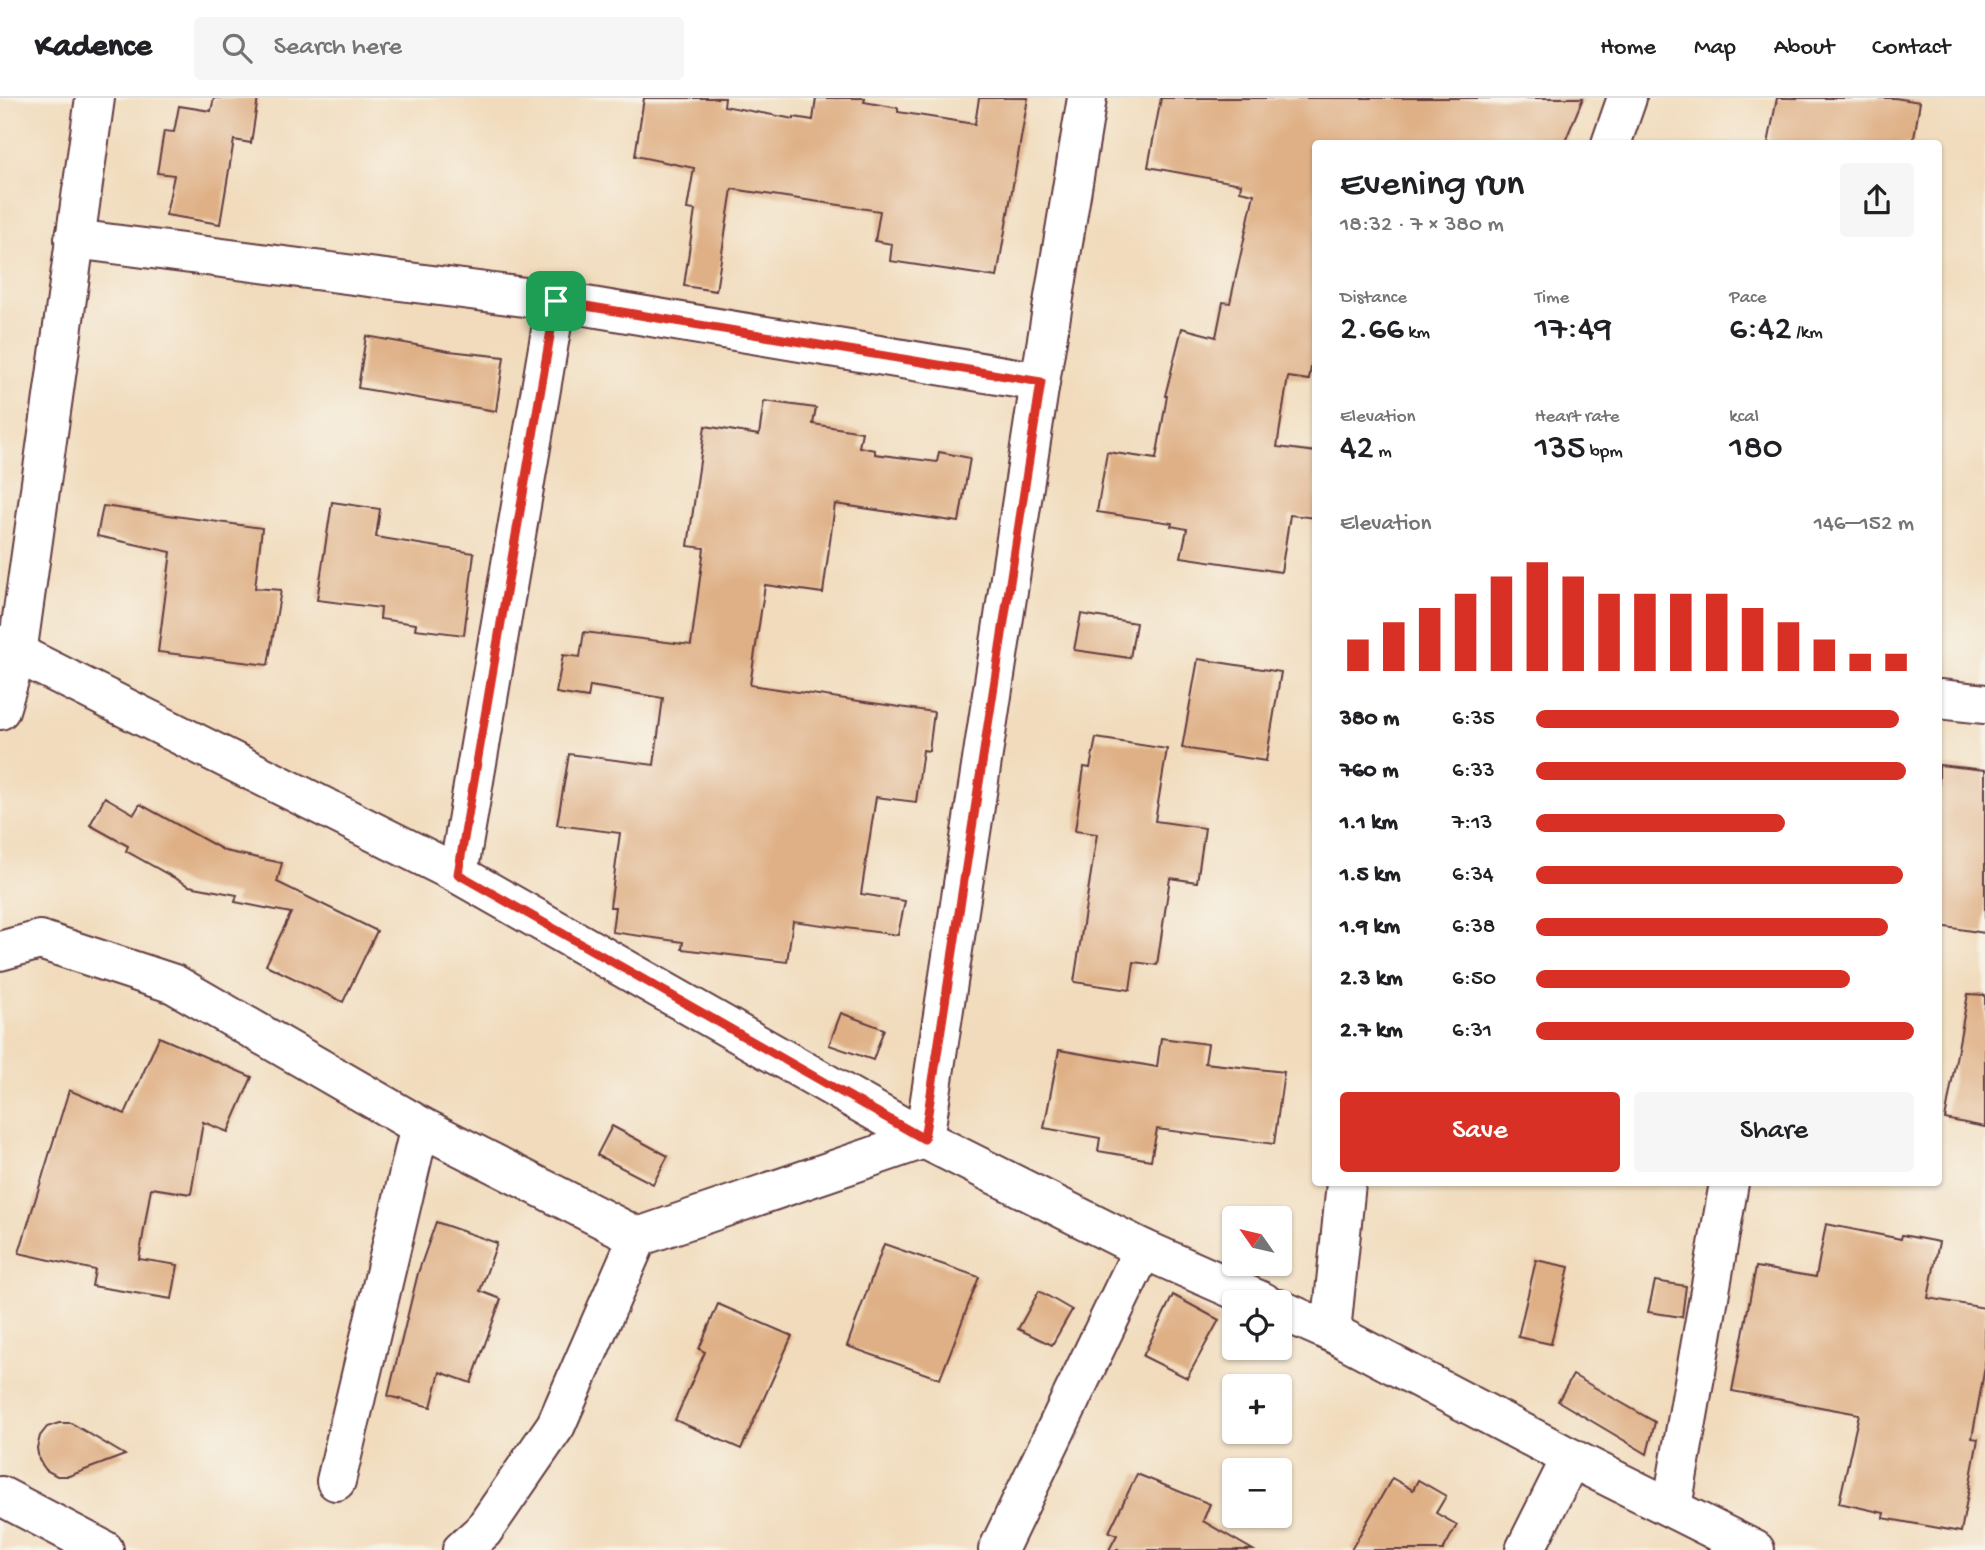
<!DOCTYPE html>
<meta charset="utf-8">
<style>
body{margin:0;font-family:"Gochi Hand",sans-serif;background:#f6f6f6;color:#202124;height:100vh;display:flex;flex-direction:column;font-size:26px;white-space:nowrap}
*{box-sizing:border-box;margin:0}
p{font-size:23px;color:#757577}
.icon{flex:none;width:38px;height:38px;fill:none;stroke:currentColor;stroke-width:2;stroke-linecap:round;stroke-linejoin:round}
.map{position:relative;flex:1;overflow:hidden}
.side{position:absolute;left:1312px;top:42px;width:630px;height:1046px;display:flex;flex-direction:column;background:#fff;border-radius:7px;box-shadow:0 2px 5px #0004}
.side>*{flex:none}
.needle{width:46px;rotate:304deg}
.tools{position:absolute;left:1222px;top:1108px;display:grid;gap:14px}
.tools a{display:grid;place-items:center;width:70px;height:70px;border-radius:7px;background:#fff;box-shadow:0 2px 5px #0004;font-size:35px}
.pin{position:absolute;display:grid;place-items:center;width:60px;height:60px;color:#fff;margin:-30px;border-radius:14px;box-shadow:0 4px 10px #0006}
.round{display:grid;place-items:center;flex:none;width:74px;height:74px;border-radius:7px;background:#f6f6f6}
.summary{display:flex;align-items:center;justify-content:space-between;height:119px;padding:0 28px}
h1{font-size:38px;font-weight:600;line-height:52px}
.metrics{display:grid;grid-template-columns:repeat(3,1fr);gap:10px;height:119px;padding:7px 28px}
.metrics div{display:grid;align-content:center}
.metrics b{font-size:35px;font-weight:600}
.metrics small{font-size:19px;font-weight:400}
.metrics p{font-size:19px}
.chart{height:196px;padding:14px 28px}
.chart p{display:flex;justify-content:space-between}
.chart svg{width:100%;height:126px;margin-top:7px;stroke:#d93025;stroke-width:6}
.cta{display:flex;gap:14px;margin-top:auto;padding:14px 28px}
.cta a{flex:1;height:80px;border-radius:7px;background:#d93025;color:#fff;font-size:28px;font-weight:600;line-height:80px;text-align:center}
.cta a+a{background:#f6f6f6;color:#202124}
ul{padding:0 28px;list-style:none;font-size:23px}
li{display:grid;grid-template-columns:112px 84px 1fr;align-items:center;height:52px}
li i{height:18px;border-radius:9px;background:#d93025}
header{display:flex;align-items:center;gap:42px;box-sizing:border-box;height:98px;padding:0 35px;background:#fff;border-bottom:2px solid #e0e0e0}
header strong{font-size:33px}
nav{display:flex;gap:38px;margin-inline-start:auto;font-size:24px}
.search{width:490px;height:63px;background:#f6f6f6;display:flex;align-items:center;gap:18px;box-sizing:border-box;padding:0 24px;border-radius:7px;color:#757577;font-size:26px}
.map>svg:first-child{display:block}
.building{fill:#dfb086}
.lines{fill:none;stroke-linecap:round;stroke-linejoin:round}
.minor-casing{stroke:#633b41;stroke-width:42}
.minor{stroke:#fff;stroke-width:38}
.route-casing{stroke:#fff;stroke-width:14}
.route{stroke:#d93025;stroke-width:9}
</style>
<header>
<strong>Kadence</strong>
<div class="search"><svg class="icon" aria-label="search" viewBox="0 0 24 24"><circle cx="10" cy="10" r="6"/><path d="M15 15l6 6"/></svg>Search here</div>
<nav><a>Home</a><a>Map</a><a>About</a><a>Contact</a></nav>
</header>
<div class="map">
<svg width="1985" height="1452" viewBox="0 0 1985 1452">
<rect width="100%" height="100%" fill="#f7f3e8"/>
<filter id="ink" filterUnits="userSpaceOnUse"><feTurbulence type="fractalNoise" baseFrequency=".0143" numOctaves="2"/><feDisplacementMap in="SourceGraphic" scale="14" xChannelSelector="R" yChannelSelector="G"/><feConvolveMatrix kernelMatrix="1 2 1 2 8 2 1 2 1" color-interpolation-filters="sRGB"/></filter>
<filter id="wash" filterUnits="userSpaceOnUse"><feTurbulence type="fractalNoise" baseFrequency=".00686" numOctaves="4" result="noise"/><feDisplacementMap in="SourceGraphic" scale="28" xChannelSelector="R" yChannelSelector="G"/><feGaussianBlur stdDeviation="1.57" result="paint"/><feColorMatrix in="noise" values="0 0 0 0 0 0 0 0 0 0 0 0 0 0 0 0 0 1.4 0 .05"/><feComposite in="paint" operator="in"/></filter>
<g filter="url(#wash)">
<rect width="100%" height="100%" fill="#f1dbbc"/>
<g id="blocks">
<g class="building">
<path d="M214 0H258L251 45 234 42 220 126 166 117 174 77 157 75 164 33 174 34 179 8 211 13Z"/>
<path d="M644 0H725L724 8 794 21V19L813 22 816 0H865L864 4 898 10V14L975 26 979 0H1028L997 179 890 163 892 146 875 143 880 113 732 91 716 193 684 188 695 112 687 111 694 70 635 58Z"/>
<path d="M1161 0H1583L1564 46H1316V238L1309 282 1288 279 1277 349 1316 354V420L1290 417 1281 474 1181 459 1187 431 1171 428 1172 425 1097 414 1107 354 1156 361 1167 298H1165L1182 230 1216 239 1223 204 1230 205 1254 96 1240 93 1241 86 1148 69Z"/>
<path d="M1777 0H1895L1920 4 1913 46H1768Z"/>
<path d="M366 238 449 253 504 259 496 313 358 290Z"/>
<path d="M764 303 816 310 813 326 862 334 859 349 875 352V356L937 364 939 354 970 360 959 424 835 406 823 495 765 487 750 587 934 614 929 653 923 652 916 704 876 699 861 796 905 803 898 837 793 823 787 864 682 851 683 844 612 834 615 809H610L620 735 557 727 569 656 654 667 663 600 590 588 588 600 556 595 563 557 580 559 584 534 691 547 704 450 688 448 705 328 759 337Z"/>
<path d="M332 404 380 411 376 439 474 455 464 537 415 531 416 526 380 521 381 510 317 502Z"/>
<path d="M103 408 262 430 255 490 281 492 268 567 158 554 171 454 97 438Z"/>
<path d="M1081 516 1136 525 1130 560 1074 552Z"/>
<path d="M1198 561 1281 574 1266 663 1182 650Z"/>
<path d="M1096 640 1167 651 1155 723 1205 730 1197 784 1170 780 1157 867 1134 864 1130 892 1074 884 1097 736 1075 733 1084 669 1090 670Z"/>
<path d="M1939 667 1985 672V835L1939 828Z"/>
<path d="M105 699 134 716 140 706 225 753 282 765 277 784 377 833 343 904 266 867 291 815 235 804 237 797 189 788 126 753 128 748 90 727Z"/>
<path d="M1968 896 1985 897V1029L1945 1021Z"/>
<path d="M841 915 884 931 873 962 829 947Z"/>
<path d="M159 939 252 979 228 1034 203 1024 191 1096 151 1090 139 1161 178 1167 172 1201 92 1188 95 1172 19 1155 69 992 125 1016Z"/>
<path d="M1161 940 1208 946 1205 965 1284 974 1274 1046 1157 1031 1151 1062 1098 1053 1100 1040 1044 1030 1059 952 1157 969Z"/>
<path d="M612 1028 668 1058 653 1086 597 1057Z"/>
<path d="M436 1124 497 1145 480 1193 501 1201 471 1285 440 1274 431 1309 388 1298 418 1175Z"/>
<path d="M1826 1126 1901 1141 1902 1137 1939 1144 1928 1200 1985 1210V1269L1972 1340 1978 1341 1961 1434 1883 1420 1884 1415 1839 1405 1859 1316 1732 1293 1756 1169 1816 1179Z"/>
<path d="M884 1146 979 1179 940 1281 847 1248Z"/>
<path d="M1536 1162 1569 1169 1551 1246 1518 1239Z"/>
<path d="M1655 1183 1686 1188 1682 1219 1648 1214Z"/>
<path d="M1039 1193 1072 1212 1052 1247 1018 1231Z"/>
<path d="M1173 1197 1219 1222 1187 1280 1143 1258Z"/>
<path d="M718 1206 792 1238 741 1351 675 1322 705 1254 699 1251Z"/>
<path d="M1573 1277 1655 1324 1647 1356 1558 1303Z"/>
<path d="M59 1325H71L125 1357 69 1378H57L46 1372 39 1362 37 1350 40 1338 47 1329Z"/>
<path d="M1137 1376 1210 1406 1203 1423 1253 1452H1109L1117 1437 1109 1434Z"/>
<path d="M1392 1380 1413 1392 1418 1382 1446 1398 1436 1415 1457 1427 1443 1452H1351Z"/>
</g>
</g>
</g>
<g filter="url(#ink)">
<use href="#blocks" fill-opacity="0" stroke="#633b41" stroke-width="2"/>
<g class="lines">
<defs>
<g id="minor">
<path d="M1611 46 1627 0"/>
<path d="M74 141 556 203 1040 284"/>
<path d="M0 547 458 776 924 1041 1143 1151 1263 1204"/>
<path d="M1939 601 1985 606"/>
<path d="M0 612 17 556 95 0"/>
<path d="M458 776 556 203"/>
<path d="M0 853 40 842 174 886 420 1028 638 1139"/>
<path d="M1279 1211 1331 1234 1571 1360 1755 1452"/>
<path d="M1331 1234 1346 1085"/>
<path d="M336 1383 420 1028"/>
<path d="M1 1398 104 1452"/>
<path d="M1672 1409 1729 1085"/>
<path d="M462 1452 483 1433 556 1327 638 1139 924 1041 1040 284 1087 0"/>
<path d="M998 1452 1143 1151"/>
<path d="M1525 1452 1571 1360"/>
</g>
</defs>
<use href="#minor" class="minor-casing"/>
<use href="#minor" class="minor"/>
</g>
</g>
<g class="lines" filter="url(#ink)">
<defs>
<path id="route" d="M556 203 1041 284 924 1041 458 776Z"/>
</defs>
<use href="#route" class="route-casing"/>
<use href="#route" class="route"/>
</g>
</svg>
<div class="tools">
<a><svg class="needle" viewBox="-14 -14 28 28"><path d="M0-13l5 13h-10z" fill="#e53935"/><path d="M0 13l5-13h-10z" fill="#757577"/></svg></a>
<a><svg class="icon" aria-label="locate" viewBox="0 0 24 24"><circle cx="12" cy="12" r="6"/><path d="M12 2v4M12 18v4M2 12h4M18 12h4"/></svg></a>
<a>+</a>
<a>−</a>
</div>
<div class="pin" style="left:556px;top:203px;background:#1e9e55"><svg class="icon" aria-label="arrive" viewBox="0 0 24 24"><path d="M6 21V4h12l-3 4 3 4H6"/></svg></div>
<section class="side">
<div class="summary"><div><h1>Evening run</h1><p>18:32 · 7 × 380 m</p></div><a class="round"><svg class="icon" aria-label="share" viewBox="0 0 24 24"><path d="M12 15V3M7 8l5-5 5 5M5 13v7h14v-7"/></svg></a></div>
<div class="metrics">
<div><p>Distance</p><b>2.66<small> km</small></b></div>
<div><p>Time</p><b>17:49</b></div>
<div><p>Pace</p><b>6:42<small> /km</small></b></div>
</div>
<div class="metrics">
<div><p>Elevation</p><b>42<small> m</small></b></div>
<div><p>Heart rate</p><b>135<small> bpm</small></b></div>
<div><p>kcal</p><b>180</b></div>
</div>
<div class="chart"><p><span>Elevation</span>146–152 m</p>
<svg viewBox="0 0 160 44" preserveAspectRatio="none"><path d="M5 44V33M15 44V27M25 44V22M35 44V17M45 44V11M55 44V6M65 44V11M75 44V17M85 44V17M95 44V17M105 44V17M115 44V22M125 44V27M135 44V33M145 44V38M155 44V38"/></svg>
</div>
<ul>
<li><b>380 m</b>6:35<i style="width:96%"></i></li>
<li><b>760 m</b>6:33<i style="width:98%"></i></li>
<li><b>1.1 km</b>7:13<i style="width:66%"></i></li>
<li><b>1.5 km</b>6:34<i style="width:97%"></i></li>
<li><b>1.9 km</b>6:38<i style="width:93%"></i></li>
<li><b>2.3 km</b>6:50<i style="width:83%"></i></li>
<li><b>2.7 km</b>6:31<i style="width:100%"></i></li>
</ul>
<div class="cta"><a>Save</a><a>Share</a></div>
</section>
</div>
